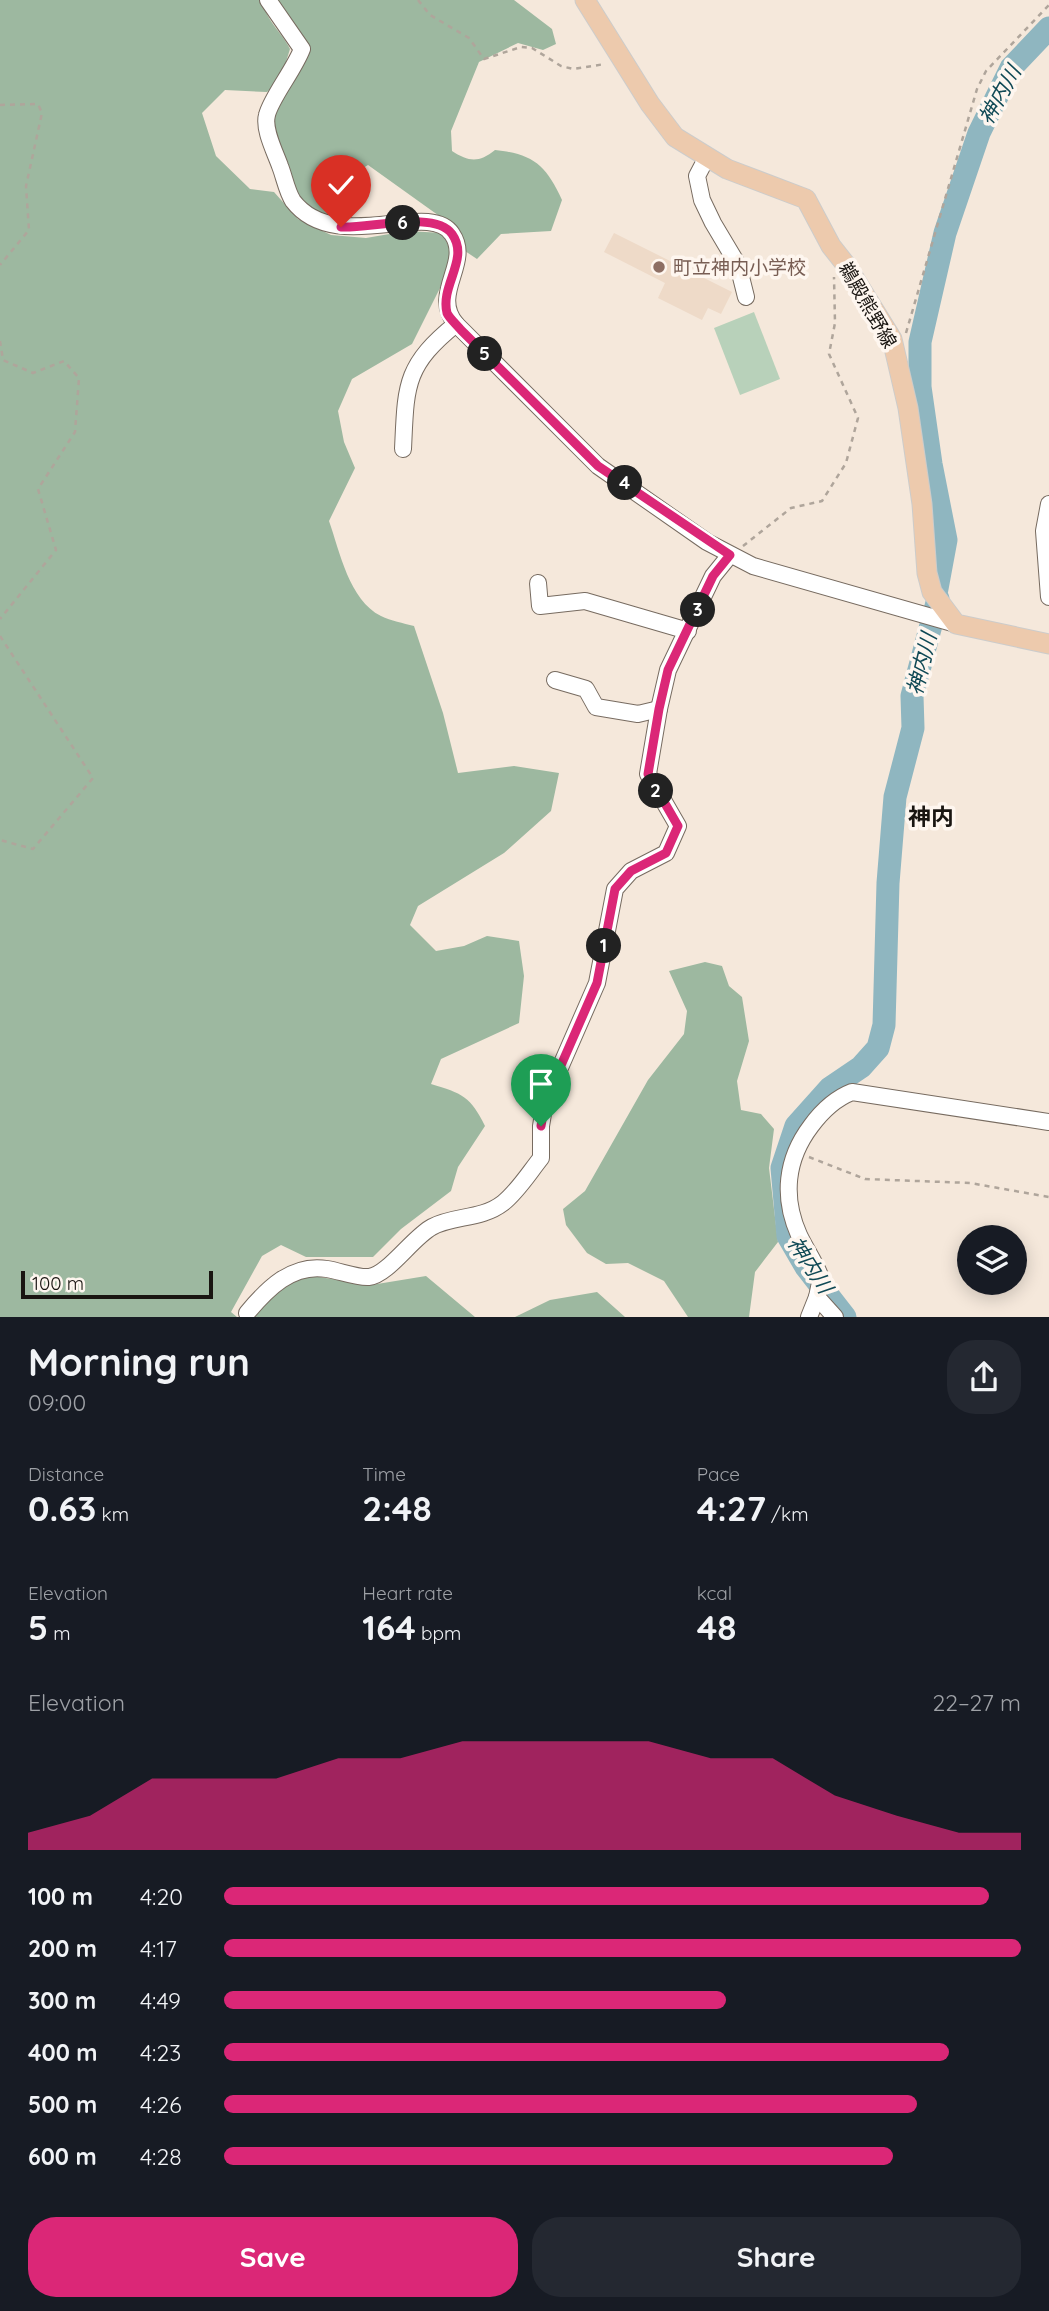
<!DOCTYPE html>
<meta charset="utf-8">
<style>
body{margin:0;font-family:Quicksand,"Noto Sans JP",sans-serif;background:#242831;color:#f1f3f6;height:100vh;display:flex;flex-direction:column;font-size:26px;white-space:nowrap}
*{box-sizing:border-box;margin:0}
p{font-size:23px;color:#9ea1a6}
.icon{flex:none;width:38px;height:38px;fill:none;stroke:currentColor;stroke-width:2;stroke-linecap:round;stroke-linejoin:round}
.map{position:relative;height:1317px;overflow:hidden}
.side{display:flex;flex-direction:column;background:#171b24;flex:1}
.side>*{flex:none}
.buttons{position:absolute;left:957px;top:1225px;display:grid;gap:14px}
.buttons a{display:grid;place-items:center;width:70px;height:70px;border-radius:50%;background:#171b24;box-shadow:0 4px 18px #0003;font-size:35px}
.scale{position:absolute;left:21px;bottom:18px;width:192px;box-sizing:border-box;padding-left:7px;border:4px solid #191511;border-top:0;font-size:19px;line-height:24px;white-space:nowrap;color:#191511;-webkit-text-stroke:5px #fef6ef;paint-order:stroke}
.pin{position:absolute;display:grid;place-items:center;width:60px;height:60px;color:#fff;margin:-72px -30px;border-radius:50% 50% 50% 0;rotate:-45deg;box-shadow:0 0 7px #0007}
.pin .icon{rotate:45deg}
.km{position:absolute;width:35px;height:35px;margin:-18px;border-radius:50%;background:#222;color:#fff;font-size:19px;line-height:35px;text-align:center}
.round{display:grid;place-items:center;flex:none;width:74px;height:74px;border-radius:28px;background:#242831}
.summary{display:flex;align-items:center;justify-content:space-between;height:119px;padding:0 28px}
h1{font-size:38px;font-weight:800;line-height:52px}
.stats{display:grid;grid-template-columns:repeat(3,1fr);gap:10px;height:119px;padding:7px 28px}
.stats div{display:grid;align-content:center}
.stats b{font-size:35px;font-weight:800}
.stats small{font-size:19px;font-weight:400}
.stats p{font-size:19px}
.chart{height:196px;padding:14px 28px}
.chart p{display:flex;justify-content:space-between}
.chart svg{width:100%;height:126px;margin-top:7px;fill:#db2777;opacity:.7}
.primary-button{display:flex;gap:14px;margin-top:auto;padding:14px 28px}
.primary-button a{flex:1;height:80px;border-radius:28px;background:#db2777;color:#fff;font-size:28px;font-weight:800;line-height:80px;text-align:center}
.primary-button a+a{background:#242831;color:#f1f3f6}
ul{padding:0 28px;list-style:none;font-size:23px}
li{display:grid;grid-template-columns:112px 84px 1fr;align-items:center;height:52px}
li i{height:18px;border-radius:9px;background:#db2777}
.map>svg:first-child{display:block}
.built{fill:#eedac8}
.green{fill:#b8d1ba}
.forest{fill:#9db8a0}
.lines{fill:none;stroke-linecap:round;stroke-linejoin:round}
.river{stroke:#8fb6c0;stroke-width:23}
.minor-casing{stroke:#776b60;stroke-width:18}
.major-casing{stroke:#cccccb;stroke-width:21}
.path{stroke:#afa59b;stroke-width:2.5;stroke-dasharray:5 5;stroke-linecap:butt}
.minor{stroke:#fff;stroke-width:16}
.major{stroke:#edcaad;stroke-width:19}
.route-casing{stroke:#fff;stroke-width:14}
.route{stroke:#db2777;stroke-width:9}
.education-dot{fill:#8d6e63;stroke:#fef6ef;stroke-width:2.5}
.labels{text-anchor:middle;stroke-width:7;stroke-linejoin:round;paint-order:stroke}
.education-label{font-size:19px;fill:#785e54;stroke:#fef6ef;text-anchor:start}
.street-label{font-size:19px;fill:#191511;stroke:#fef6ef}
.water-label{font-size:21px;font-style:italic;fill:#104955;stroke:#fef6ef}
.quarter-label{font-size:23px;font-weight:bold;fill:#191511;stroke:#fef6ef}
</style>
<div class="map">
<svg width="1049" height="1317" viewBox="0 0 1049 1317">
<rect width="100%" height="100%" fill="#f5e8db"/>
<path class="built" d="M614 233 732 292 721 314 708 308 702 320 658 298 665 283 604 252Z"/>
<path class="green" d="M754 312 780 379 740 395 714 328Z"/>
<g class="forest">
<path d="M0 0H263C264 19 282 32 290 49L280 81 267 92 225 90 202 113 216 156 250 189 274 192 298 219 331 235 366 238 407 231 443 233 454 260 412 344 352 379 338 411 344 442 355 468 329 521C340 552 349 600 381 616 391 621 403 623 414 626L443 713 458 773 514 766 559 773 551 811 504 853 418 906 410 925 436 951 464 946 487 936 519 941 524 976 519 1023 441 1059 431 1084C462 1093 471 1097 485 1126L458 1167 451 1191 401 1229 373 1257H306L281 1245 262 1256 231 1312 237 1317H0Z"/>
<path d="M273 0H514L552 29 556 44 543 50 518 43 479 62 451 131 452 151C469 162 479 163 495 150 533 154 546 165 562 200L551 231 501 234 477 259 465 251 456 228 368 165 333 186 340 221C331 217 317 214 309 209 287 194 278 141 271 116L304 63Z"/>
<path d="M705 962 722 966 729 986 742 997 749 1041 737 1081 741 1110 761 1114 774 1129 769 1168 778 1242 755 1272 749 1317H688L664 1281 628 1263 606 1264 587 1253 566 1225 563 1209 585 1191 648 1080 684 1034 687 1011 669 971Z"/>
<path d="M306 1275 371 1285 426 1276 475 1317H251L284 1285Z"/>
<path d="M597 1292 625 1317H515L550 1300Z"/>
</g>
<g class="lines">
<path class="river" d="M845 1317 806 1267 788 1236 782 1168 796 1126 830 1088 861 1067 878 1048 884 1025 888 883 895 797 913 728 912 696 938 599 936 594 946 540 931 464 920 387V342L945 233 979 133 1011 68 1049 28"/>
<defs>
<g id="minor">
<path d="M268 0 302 49C294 70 271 98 267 115 263 129 275 152 280 166 284 176 287 192 293 201 335 256 429 199 452 234 472 263 430 293 456 324L598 466 707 542 753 566 956 624"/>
<path d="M707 157 697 176 702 200 713 223 738 265 746 297"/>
<path d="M403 449C406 386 404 366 456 324"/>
<path d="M1049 504 1044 531 1049 597"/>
<path d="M538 583 540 606 585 601 688 631"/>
<path d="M555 680 586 689 596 707 638 714 659 709"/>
<path d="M247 1313C267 1289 292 1263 327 1269 340 1271 357 1278 369 1277 388 1275 413 1237 432 1227 454 1215 481 1220 503 1203 518 1191 529 1173 541 1158V1126L545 1102 597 983 615 889 631 871 666 853 678 826 648 774 659 709 668 670 713 576 730 555"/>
<path d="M809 1317 817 1297"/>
<path d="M835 1317 817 1297 821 1278C815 1262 806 1250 799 1235 782 1197 786 1159 811 1126 822 1111 834 1099 852 1092L1049 1122"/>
</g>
<path id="major" d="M585 0 650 104 675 137 727 169 806 199 831 246 846 265 892 339 908 408 922 504 927 573 932 592 956 624 1049 644"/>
</defs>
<use href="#minor" class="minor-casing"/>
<use href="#major" class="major-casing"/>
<g class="path">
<path d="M418 0 430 15 469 38 484 59 521 47 532 48 561 66 573 69 605 64"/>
<path d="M0 105 38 104 42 113 26 186 29 230 0 265"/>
<path d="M906 333 977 89 986 71 1049 5"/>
<path d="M0 341 3 360 33 373 64 361 79 378 75 432 38 489 56 550 0 619"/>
<path d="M743 546 791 508 822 501 846 463 858 418 829 354 835 323 834 277"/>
<path d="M0 636 93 778 33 849 0 840"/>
<path d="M809 1157 865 1179 970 1183 1049 1197"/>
</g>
<use href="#minor" class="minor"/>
<use href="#major" class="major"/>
</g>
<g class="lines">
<defs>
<path id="route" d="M341 227C368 229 435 210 452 234 470 259 440 285 447 313 449 318 457 325 461 330L598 466 730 555 713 576 668 670 659 709 648 774 678 826 666 853 631 871 615 889 597 983 545 1102 541 1126"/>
</defs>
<use href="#route" class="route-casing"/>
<use href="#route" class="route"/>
</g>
<circle class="education-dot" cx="659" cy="267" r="7"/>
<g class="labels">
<g class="education-label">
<text x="673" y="274">町立神内小学校</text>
</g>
<g class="street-label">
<text transform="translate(868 305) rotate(60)" y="7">鵜殿熊野線</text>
</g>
<g class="water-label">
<text transform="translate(1000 95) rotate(-61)" y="7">神内川</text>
<text transform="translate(922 664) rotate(-76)" y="7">神内川</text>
<text transform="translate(810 1265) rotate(57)" y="7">神内川</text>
</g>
<g class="quarter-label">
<text x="931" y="825">神内</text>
</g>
</g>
</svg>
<div class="buttons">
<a><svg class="icon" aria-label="layers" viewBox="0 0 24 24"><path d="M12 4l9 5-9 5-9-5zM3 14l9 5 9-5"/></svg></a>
</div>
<div class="scale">100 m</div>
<div class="pin" style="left:541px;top:1126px;background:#1e9e55"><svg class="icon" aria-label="arrive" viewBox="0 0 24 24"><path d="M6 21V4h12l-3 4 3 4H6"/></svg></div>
<div class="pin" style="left:341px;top:227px;background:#d93025"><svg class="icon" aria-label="check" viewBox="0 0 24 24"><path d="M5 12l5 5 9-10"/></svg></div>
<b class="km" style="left:604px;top:946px">1</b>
<b class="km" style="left:656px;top:791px">2</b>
<b class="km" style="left:698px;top:610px">3</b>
<b class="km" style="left:625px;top:483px">4</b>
<b class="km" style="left:485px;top:354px">5</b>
<b class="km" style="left:403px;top:223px">6</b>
</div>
<section class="side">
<div class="summary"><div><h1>Morning run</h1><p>09:00</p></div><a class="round"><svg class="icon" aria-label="share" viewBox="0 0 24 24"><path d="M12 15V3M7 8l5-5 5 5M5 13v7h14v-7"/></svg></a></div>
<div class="stats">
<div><p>Distance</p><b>0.63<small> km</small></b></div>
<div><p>Time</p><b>2:48</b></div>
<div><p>Pace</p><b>4:27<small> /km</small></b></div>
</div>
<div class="stats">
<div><p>Elevation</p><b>5<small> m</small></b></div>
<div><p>Heart rate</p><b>164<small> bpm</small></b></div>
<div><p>kcal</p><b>48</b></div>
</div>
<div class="chart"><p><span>Elevation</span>22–27 m</p>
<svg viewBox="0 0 160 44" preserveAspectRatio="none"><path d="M0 44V38L10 32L20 19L30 19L40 19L50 12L60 12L70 6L80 6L90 6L100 6L110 12L120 12L130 25L140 32L150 38L160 38V44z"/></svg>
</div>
<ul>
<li><b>100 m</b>4:20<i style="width:96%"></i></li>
<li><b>200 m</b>4:17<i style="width:100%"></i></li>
<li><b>300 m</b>4:49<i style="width:63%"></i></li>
<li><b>400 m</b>4:23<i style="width:91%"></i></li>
<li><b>500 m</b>4:26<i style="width:87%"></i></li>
<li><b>600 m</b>4:28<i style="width:84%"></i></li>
</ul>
<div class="primary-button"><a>Save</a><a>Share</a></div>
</section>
